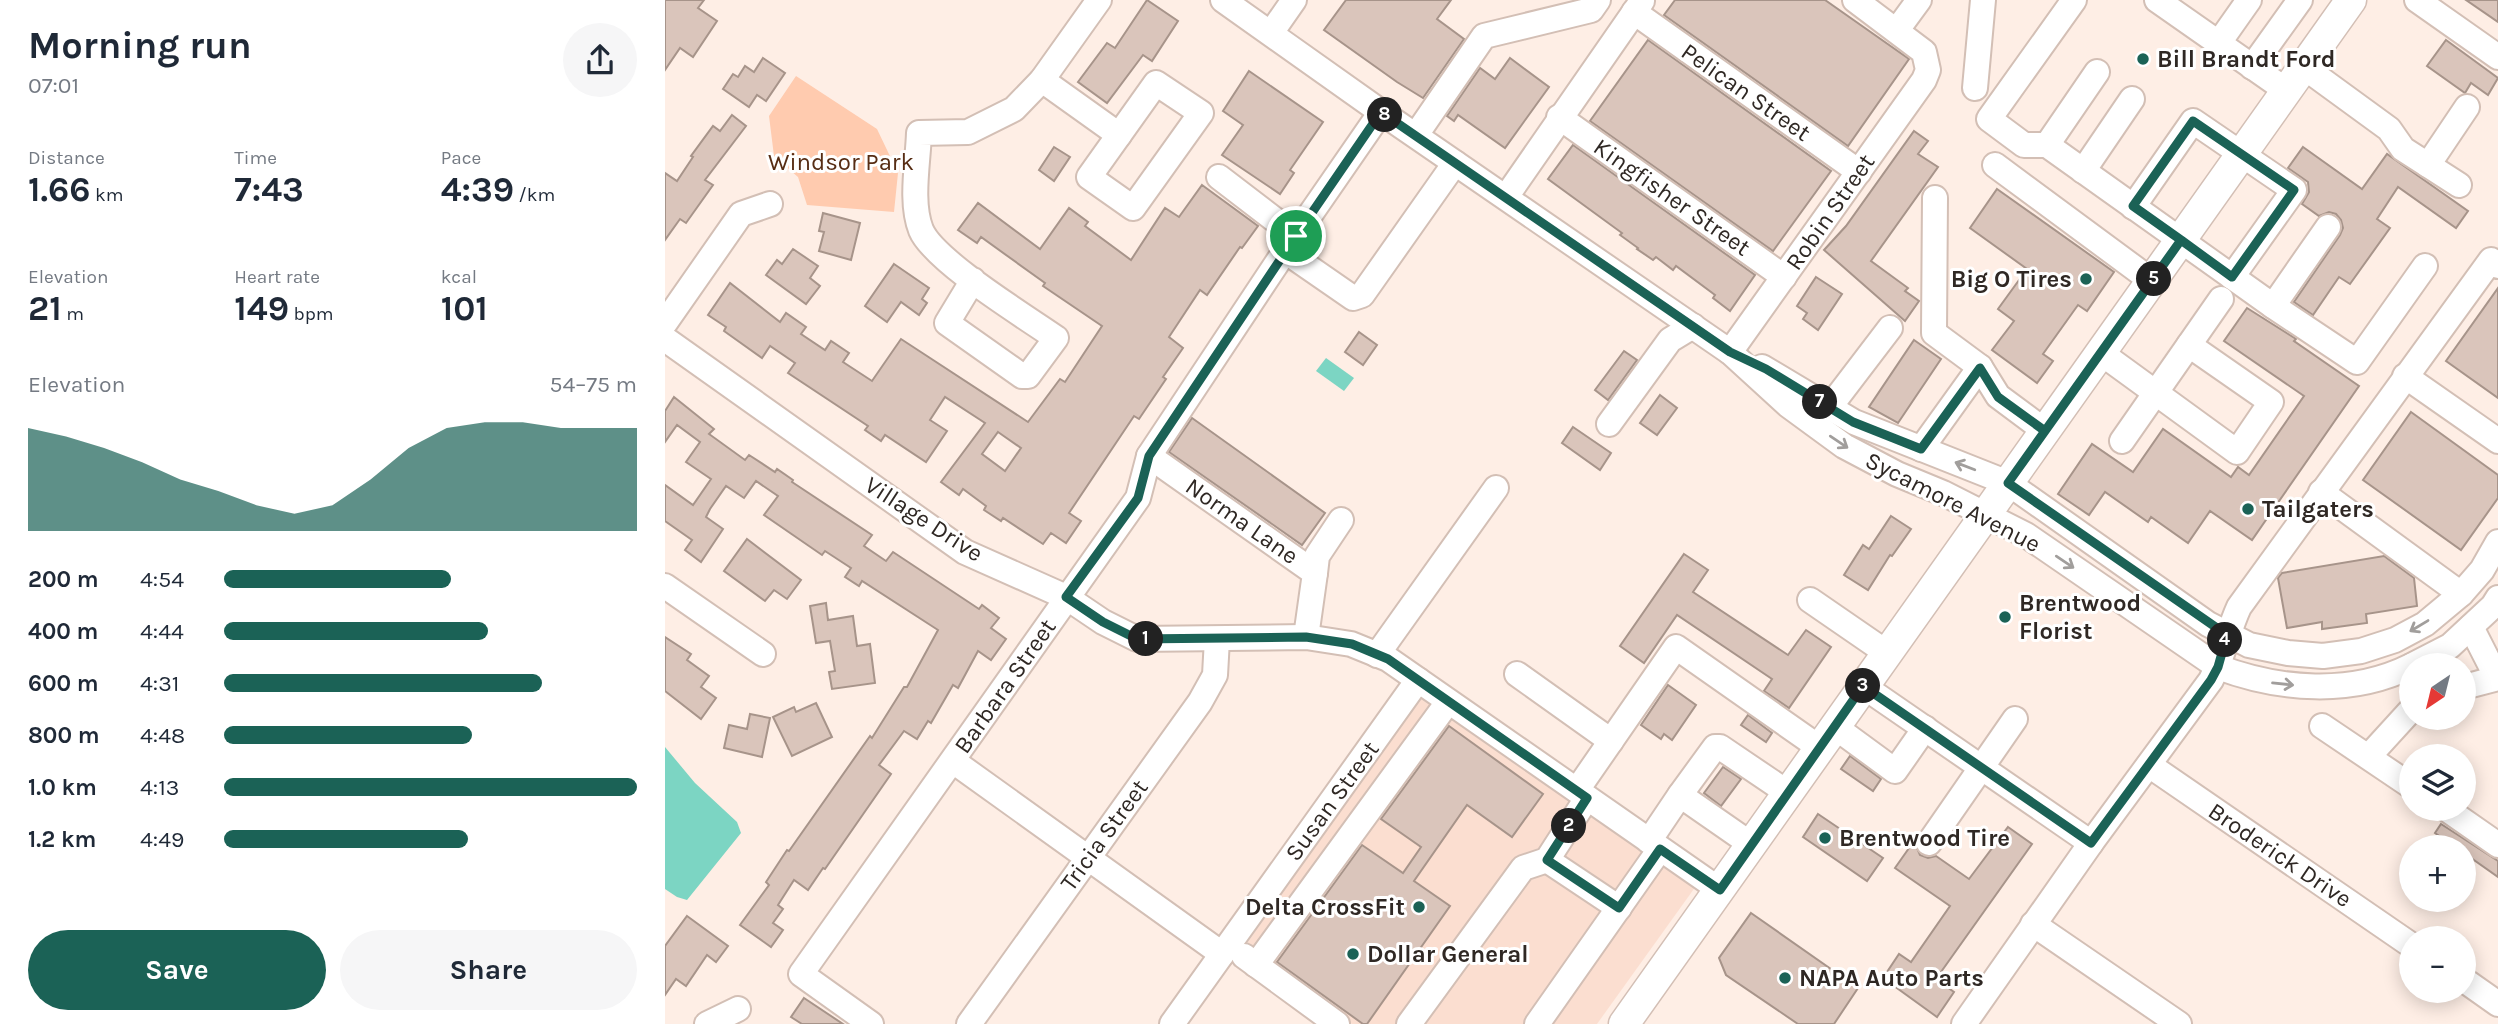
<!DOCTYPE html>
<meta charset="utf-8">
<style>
body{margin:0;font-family:Karla,sans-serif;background:#f6f6f7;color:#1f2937;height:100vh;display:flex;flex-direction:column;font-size:26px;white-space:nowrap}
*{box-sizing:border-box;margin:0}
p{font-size:23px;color:#747a83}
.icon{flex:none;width:38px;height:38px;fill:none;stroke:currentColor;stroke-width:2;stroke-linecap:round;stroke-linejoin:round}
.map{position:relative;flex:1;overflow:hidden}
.sheet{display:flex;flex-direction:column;background:#fff;width:665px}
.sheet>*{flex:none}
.needle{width:46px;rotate:215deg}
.controls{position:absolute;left:1734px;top:653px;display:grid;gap:14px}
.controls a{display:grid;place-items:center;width:77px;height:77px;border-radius:50%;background:#fff;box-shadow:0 4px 18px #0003;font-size:35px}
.pin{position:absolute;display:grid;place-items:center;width:60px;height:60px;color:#fff;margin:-30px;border:4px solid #fff;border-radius:50%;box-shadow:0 2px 7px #0007}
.km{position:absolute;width:35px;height:35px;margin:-18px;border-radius:50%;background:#222;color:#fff;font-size:19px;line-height:35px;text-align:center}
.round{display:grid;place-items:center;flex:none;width:74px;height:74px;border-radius:37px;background:#f6f6f7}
.head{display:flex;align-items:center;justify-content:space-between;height:119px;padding:0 28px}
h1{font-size:38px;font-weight:700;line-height:52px}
.figures{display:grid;grid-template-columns:repeat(3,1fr);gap:10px;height:119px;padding:7px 28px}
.figures div{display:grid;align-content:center}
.figures b{font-size:35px;font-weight:700}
.figures small{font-size:19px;font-weight:400}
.figures p{font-size:19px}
.chart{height:196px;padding:14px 28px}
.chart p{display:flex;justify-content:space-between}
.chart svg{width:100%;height:126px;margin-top:7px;fill:#1b6256;opacity:.7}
.button{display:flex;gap:14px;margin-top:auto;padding:14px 28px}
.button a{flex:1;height:80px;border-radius:42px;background:#1b6256;color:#fff;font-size:28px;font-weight:700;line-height:80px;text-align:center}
.button a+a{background:#f6f6f7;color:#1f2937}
ul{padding:0 28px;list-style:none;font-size:23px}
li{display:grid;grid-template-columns:112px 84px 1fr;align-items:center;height:52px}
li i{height:18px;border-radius:9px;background:#1b6256}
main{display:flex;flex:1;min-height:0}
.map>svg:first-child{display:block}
.built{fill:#fbded0}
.green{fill:#ffcbaf}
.water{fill:#7cd5c3}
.building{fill:#dac5bb;stroke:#a7948a;stroke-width:2;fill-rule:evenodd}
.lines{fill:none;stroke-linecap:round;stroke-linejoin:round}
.minor-casing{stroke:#d3bfb5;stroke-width:28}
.major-casing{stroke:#d3bfb5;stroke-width:33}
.minor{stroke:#fff;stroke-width:24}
.major{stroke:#fff;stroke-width:30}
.oneway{stroke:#a19e9c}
.route-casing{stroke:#fff;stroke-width:14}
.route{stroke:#1b6256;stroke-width:9}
.poi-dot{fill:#1b6256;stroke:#fff;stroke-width:2.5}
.labels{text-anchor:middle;stroke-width:6;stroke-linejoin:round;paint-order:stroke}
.poi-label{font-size:24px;font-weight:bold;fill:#2f2824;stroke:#fff;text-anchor:start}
.street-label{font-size:24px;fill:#2f2824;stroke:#fff}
.park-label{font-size:24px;fill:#572d14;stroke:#fff}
</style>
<main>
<section class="sheet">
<div class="head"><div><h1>Morning run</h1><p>07:01</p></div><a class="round"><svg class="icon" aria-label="share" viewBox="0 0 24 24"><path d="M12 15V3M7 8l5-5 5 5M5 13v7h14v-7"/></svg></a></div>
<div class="figures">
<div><p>Distance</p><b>1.66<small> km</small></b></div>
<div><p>Time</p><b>7:43</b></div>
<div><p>Pace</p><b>4:39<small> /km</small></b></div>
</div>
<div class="figures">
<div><p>Elevation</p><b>21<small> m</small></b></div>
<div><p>Heart rate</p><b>149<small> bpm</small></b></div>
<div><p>kcal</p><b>101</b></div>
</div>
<div class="chart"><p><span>Elevation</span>54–75 m</p>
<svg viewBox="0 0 160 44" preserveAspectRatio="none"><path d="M0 44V8L10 11L20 15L30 20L40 26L50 30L60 35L70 38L80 35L90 26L100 15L110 8L120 6L130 6L140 8L150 8L160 8V44z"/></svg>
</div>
<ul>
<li><b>200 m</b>4:54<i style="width:55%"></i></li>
<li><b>400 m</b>4:44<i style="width:64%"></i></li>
<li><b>600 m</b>4:31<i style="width:77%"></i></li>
<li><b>800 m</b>4:48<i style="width:60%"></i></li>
<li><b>1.0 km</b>4:13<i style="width:100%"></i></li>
<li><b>1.2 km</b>4:49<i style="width:59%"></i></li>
</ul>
<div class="button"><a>Save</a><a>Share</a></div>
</section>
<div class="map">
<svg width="1833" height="1024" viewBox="0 0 1833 1024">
<rect width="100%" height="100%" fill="#feeee5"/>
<path class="built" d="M757 692 1031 886 932 1024H687L578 949Z"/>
<path class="green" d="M131 76 212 129 233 173 229 212 142 205 133 177 109 156 104 116Z"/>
<g class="water">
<path d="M661 358 689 378 679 391 651 371Z"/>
<path d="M0 747 30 783 72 822 76 833 22 900 12 897 0 889Z"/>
</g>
<g class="building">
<path d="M0 0H39L33 8 52 21 28 57 15 48 0 70Z"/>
<path d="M482 0 513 21 487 61 478 55 442 103 413 82 442 43 450 48Z"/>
<path d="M681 0H786L772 19 799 39 758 98 732 82 659 30Z"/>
<path d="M1010 0H1160L1244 59 1183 146 999 15Z"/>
<path d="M1801 0H1833V22Z"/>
<path d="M983 40 1166 171 1108 251 925 121Z"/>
<path d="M1781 40 1833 78 1823 95 1806 83 1800 93 1762 66Z"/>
<path d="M98 58 120 73 101 101 92 95 84 107 58 89 68 74 73 77 80 66 89 72Z"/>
<path d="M845 58 884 87 840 148 793 115 789 121 782 116 815 68 830 79Z"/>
<path d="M584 71 658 122 625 170 629 173 615 194 557 155 578 125 558 111Z"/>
<path d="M67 115 81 126 40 180 48 185 21 223 15 219 0 240V173L12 181 28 157 26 156 48 126 55 131Z"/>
<path d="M1249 131 1263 141 1253 154 1273 167 1206 261 1243 288 1240 291 1254 301 1240 321 1159 250 1181 226Z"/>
<path d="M908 145 1090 275 1065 311 1048 298 1050 295 1011 266 1008 270 991 257 988 260 972 249 973 248 955 235 957 233 883 179Z"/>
<path d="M389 147 405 157 389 181 374 170Z"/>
<path d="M1638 147 1697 189 1722 154 1803 211 1791 228 1733 187 1712 219 1725 228 1685 284 1674 277 1648 315 1629 302 1675 235 1678 228 1676 220 1671 214 1664 212 1654 216 1637 204 1644 192 1643 182 1623 168Z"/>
<path d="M537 185 593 226 577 248 575 247 542 295 535 290 504 337 518 348 498 377 501 379 474 419 469 416 404 513 416 521 401 543 386 533 378 544 338 518 336 521 319 510 321 506 298 489 294 495 276 482 320 423 280 397 265 420 282 431 261 462 220 435 216 441 200 430 203 426 123 373 130 363 105 346 97 358 59 331 61 327 43 315 65 283 115 322 121 313 141 327 136 334 160 350 166 341 184 353 178 362 207 381 236 339 363 422 395 379 400 382 437 326 378 286 380 283 316 237 312 243 293 230 313 203 375 249 404 208 423 222 420 226 466 260 500 208 514 217ZM333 432 356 448 340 471 317 454Z"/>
<path d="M1332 189 1449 272 1422 311 1413 305 1378 354 1388 361 1372 383 1327 350 1349 321 1333 309 1362 269 1305 228Z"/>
<path d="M158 213 195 223 186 260 154 251 159 232 154 231Z"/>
<path d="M128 249 153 266 145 278 155 286 141 304 101 275 112 260 117 264Z"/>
<path d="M229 264 264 288 257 299 262 303 254 315 236 302 222 322 200 306Z"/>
<path d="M1151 277 1177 294 1153 330 1138 319 1142 313 1132 306Z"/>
<path d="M1833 288V398L1781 361Z"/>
<path d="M1582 308 1631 339 1629 341 1694 386 1587 540 1545 511 1523 543 1486 517 1483 522 1440 492 1424 515 1393 494 1427 444 1468 472 1498 429 1566 477 1573 467 1584 475 1639 396 1559 341Z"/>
<path d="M694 332 712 345 698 365 680 352Z"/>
<path d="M1249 340 1276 359 1233 423 1204 407Z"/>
<path d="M959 351 972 360 943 400 930 390Z"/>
<path d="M995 395 1012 408 992 435 975 423Z"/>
<path d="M9 397 49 429 44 434 80 460 84 455 110 472 112 469 128 480 127 482 207 535 199 546 221 561 228 552 314 609 317 605 334 618 326 628 341 639 326 660 313 651 293 688 288 685 266 723 263 721 252 739 239 731 214 765 226 774 160 869 158 868 143 890 129 880 113 905 118 909 108 923 118 930 106 947 75 925 104 885 101 882 122 850 124 851 205 736 207 738 239 687H242L273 630 197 581 194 586 180 577 186 568 160 551 157 555 99 515 113 496 91 481 79 498 61 486 45 509 41 517 58 529 36 562 20 550 27 540 0 521V485L28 505 46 479 21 462 35 442 12 425 0 442V411Z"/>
<path d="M1746 412 1833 475V498L1796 550 1698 480Z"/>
<path d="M527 418 660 513 637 545 504 452Z"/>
<path d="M908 427 946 453 935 470 897 443Z"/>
<path d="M1226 516 1246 529 1227 556 1225 555 1203 590 1179 575 1198 545 1204 549Z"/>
<path d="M82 539 136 580 122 599 109 590 100 601 59 571Z"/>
<path d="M1019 554 1043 570 1028 592 1123 655 1141 630 1166 647 1124 708 1099 691 1107 679 1012 615 979 663 955 646Z"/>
<path d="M1719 556 1749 578 1752 606 1701 614 1702 623 1657 629V622L1622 628 1613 578 1617 573Z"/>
<path d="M161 603 163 620 188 616 192 646 205 644 210 683 167 689 164 672 170 671 165 641 151 643 145 606Z"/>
<path d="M0 637 26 654 22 660 44 676 36 687 51 698 36 719 0 691Z"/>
<path d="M1003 685 1031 705 1007 740 999 734 996 739 976 725Z"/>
<path d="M151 703 167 737 127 756 108 717 129 707 131 712Z"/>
<path d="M85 714 105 718 97 757 59 748 64 725 82 729Z"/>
<path d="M1083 715 1107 733 1101 742 1076 725Z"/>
<path d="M784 726 878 794 847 837 802 805 749 881 785 906 702 1024H698L612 962 697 845 738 873 756 847 716 819Z"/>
<path d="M1185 756 1216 779 1208 791 1176 769Z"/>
<path d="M1058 767 1076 779 1056 806 1039 793Z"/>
<path d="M1153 814 1218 858 1202 881 1138 837Z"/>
<path d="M1776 824 1833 861V877L1799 853V847H1790L1770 833Z"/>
<path d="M1343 827 1367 844 1271 979 1289 992 1272 1017 1218 978 1234 954 1246 962 1285 906 1230 868 1249 841 1255 855 1263 858 1271 856 1304 879Z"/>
<path d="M1086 913 1193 988 1169 1024H1133L1061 975 1054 958Z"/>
<path d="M22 916 63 946 51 962 42 955 21 986 11 979 0 995V946Z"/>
<path d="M139 998 178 1024H137L126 1017Z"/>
</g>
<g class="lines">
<defs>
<g id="minor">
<path d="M558 0 716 112 1065 352 1123 405 1179 446 1232 474 1278 493 1361 535 1553 667C1614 690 1686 696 1746 666"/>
<path d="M1409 0 1324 119 1359 145H1382L1608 306 1692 362 1760 266"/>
<path d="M1492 0 1622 91"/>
<path d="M1752 0 1833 57"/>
<path d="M969 12 1194 172"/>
<path d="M1232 30 1254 0"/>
<path d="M606 33 629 0"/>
<path d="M1553 44 1584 0"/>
<path d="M1587 67 1635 0"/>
<path d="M1639 67 1724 129 1738 149 1794 185"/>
<path d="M377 80 454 135"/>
<path d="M491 83 536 113 468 208 424 177Z"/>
<path d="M1310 88 1318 0"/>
<path d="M894 117 1119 277"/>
<path d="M751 135 819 36 926 10 933 0"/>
<path d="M1382 145 1432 72"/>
<path d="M1330 165 1487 281"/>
<path d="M1763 165 1802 107"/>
<path d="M1418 171 1467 99"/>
<path d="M554 177 631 236"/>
<path d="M841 197 977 1"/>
<path d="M1468 207 1528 121 1629 190 1567 277"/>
<path d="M620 251 688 298 697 295 790 163"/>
<path d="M308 280 282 323 357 376H363L391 338C361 317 269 261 256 230 245 202 253 163 254 133L303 132 349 109 377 80 434 0"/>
<path d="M1608 306 1663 227"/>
<path d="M0 323 76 214 105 204"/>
<path d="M0 339 300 552 401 597 438 622 472 639 641 637 686 644 723 659 1055 890"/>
<path d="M1065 352 1259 80 1263 70 1259 52 1190 0"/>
<path d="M1436 353 1572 452 1606 402 1524 345"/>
<path d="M1097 367 1189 422 1343 483 1543 624 1584 645 1623 653 1658 656 1696 651 1730 640 1760 624 1796 594 1817 570 1833 542"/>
<path d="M1315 367 1333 396 1380 431"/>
<path d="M1740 376 1833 441"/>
<path d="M1164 408 1225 328"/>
<path d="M944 424 1005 340 1028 326"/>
<path d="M1457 441 1556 299"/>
<path d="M1256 449 1315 367 1269 333 1270 198"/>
<path d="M484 456 650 573 641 637"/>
<path d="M1656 492 1796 594"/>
<path d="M650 573 652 556 676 520"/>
<path d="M0 586 98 654"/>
<path d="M1145 600 1222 653"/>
<path d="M1806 627 1832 678"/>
<path d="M712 655 831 488"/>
<path d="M1748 665 1785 646 1828 606 1833 598"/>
<path d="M852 674 946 741"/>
<path d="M1198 686 1426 843"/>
<path d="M1799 687 1833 678"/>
<path d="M1657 726 1746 786"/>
<path d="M1170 727 1230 771 1260 728"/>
<path d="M1704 756 1746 710"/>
<path d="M288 761 557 954"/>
<path d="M1484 765 1746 945"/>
<path d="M912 790 1011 647 1155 748"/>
<path d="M1780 808 1833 845"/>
<path d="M984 841 1015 795"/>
<path d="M1264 843 1350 719"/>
<path d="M1087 845 1015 795 1050 747H1055L1123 793"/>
<path d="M882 860 954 908"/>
<path d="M1368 924 1514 1024"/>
<path d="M579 956 672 1024"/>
<path d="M591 965 783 702"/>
<path d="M1799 980 1833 1004"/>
<path d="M42 1024 73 1009"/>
<path d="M206 1024 136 974 473 498 484 456 620 251 716 112"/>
<path d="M304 1024 535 702 550 675 552 639"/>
<path d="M507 1024 753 680"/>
<path d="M744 1024 858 868 882 860 922 798"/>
<path d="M872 1024 995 849"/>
<path d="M1299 1024 1426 843 1546 680C1558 657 1563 631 1574 607L1826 260 1833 266"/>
</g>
<path id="major" d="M959 1024 1686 0"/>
</defs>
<use href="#minor" class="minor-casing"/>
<use href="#major" class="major-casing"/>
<use href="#minor" class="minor"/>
<use href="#major" class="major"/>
</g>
<defs><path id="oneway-shaft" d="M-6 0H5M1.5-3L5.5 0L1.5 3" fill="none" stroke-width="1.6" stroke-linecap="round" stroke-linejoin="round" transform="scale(1.75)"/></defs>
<g class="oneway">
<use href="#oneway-shaft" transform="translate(1174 442) rotate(34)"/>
<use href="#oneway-shaft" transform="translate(1300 466) rotate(-159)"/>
<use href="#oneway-shaft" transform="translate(1400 562) rotate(34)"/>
<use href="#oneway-shaft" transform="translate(1754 626) rotate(149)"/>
<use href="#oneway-shaft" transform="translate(1618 684) rotate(6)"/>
</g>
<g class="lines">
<defs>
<path id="route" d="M631 236 484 456 473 498 401 597 438 622 472 639 641 637 687 644 723 659 922 798 882 860 954 908 995 849 1055 890 1198 686 1426 843 1546 680 1553 667 1562 635 1343 483 1516 240 1567 277 1629 190 1528 121 1468 206 1516 240 1380 431 1333 397 1315 368 1256 449 1188 422 1101 369 1065 352 716 112 631 236"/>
</defs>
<use href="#route" class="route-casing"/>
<use href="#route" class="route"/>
</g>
<g class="poi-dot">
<circle cx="1478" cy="59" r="7"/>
<circle cx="1421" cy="279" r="7"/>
<circle cx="1583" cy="509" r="7"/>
<circle cx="1340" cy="617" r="7"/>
<circle cx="1160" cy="838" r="7"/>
<circle cx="754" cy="907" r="7"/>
<circle cx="688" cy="954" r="7"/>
<circle cx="1120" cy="978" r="7"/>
</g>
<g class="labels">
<g class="poi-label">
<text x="1492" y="67">Bill Brandt Ford</text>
<text x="1407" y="287" text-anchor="end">Big O Tires</text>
<text x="1597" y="517">Tailgaters</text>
<text x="1354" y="611">Brentwood<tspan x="1354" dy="28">Florist</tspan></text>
<text x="1174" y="846">Brentwood Tire</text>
<text x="740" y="915" text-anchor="end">Delta CrossFit</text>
<text x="702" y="962">Dollar General</text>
<text x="1134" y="986">NAPA Auto Parts</text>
</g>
<g class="street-label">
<text transform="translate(1081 92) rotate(35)" y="8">Pelican Street</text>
<text transform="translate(1007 197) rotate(35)" y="8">Kingfisher Street</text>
<text transform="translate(1165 212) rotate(-55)" y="8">Robin Street</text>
<text transform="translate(1288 502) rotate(27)" y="8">Sycamore Avenue</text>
<text transform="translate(259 519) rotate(33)" y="8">Village Drive</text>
<text transform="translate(577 521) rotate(35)" y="8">Norma Lane</text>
<text transform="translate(340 686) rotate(-55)" y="8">Barbara Street</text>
<text transform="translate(667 801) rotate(-54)" y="8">Susan Street</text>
<text transform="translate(439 835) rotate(-54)" y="8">Tricia Street</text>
<text transform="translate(1615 855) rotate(34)" y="8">Broderick Drive</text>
</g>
<g class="park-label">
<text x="176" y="170">Windsor Park</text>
</g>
</g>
</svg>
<div class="controls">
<a><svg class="needle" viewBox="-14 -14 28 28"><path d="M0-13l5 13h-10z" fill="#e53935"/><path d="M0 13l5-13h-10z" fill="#747a83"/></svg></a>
<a><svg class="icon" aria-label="layers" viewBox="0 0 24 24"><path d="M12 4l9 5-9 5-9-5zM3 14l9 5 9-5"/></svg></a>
<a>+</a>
<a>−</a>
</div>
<div class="pin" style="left:631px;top:236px;background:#1e9e55"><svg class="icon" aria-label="arrive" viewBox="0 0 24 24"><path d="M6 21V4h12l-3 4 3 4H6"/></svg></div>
<b class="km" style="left:481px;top:639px">1</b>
<b class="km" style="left:904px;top:826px">2</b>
<b class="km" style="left:1198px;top:686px">3</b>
<b class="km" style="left:1560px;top:640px">4</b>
<b class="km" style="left:1489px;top:279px">5</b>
<b class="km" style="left:1155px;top:402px">7</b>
<b class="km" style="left:720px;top:115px">8</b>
</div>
</main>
